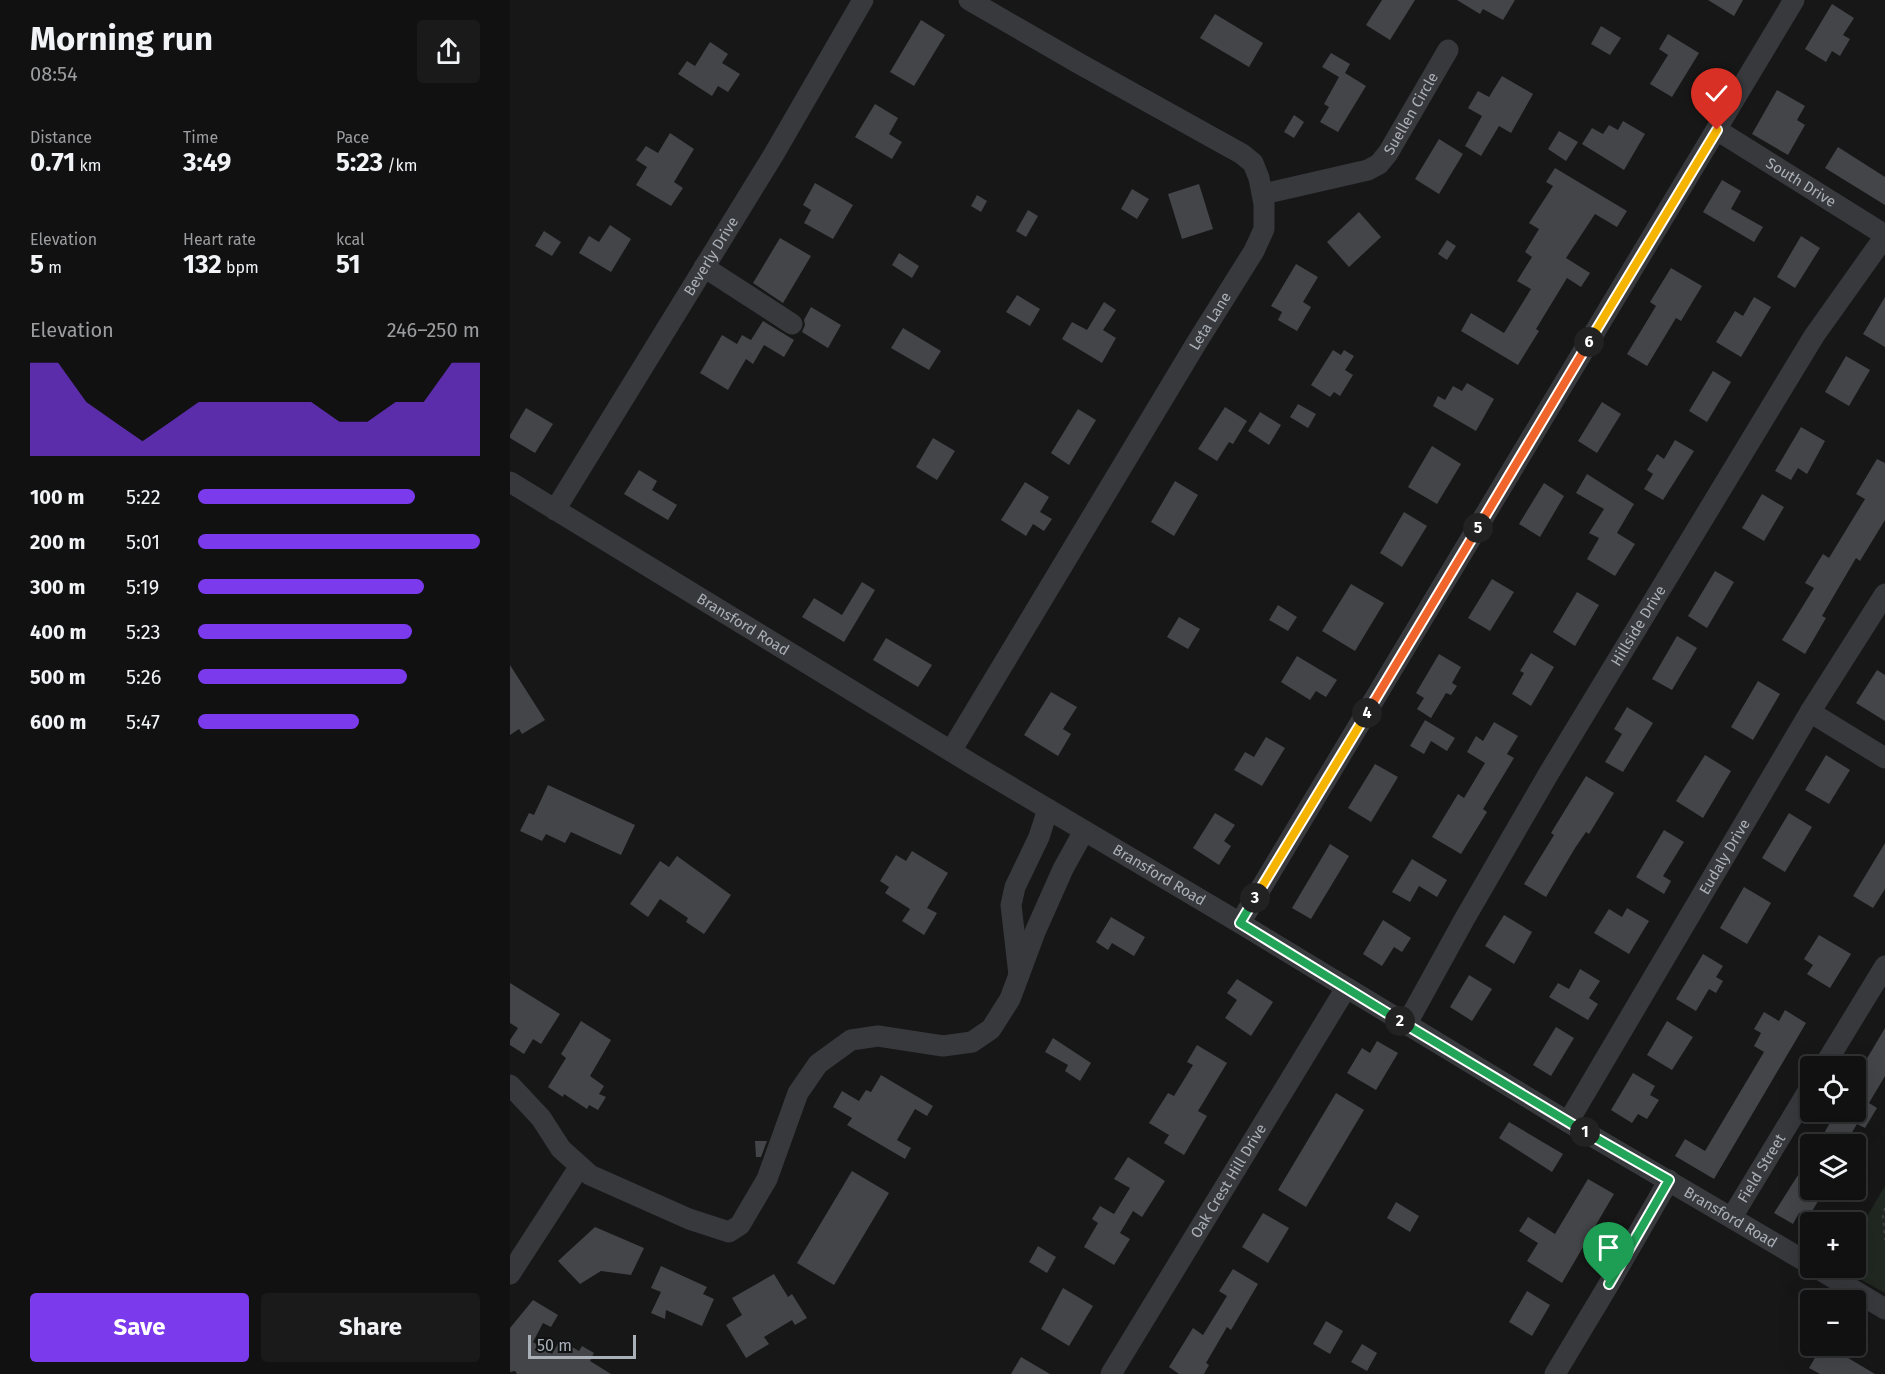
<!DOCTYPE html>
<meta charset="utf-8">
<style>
body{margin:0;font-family:"Fira Sans",sans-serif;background:#1a1a1b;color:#f1f3f6;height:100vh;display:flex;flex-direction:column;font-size:22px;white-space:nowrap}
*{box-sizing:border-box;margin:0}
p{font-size:20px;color:#9c9d9f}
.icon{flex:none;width:33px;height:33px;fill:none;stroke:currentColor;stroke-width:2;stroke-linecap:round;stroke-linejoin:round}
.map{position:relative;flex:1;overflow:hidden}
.panel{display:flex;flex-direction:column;background:#111112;width:510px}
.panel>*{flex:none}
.fabs{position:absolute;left:1290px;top:1056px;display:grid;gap:12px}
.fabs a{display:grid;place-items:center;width:66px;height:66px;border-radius:6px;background:#111112;box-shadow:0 6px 24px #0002,0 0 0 2px #303132;font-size:30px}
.scale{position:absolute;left:18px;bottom:15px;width:108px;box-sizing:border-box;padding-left:6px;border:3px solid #aab0b7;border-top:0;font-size:16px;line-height:21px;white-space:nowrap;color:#aab0b7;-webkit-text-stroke:4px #111213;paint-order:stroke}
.pin{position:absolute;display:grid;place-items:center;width:51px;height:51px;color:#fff;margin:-62px -26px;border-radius:50% 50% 50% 0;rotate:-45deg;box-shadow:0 0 6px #0007}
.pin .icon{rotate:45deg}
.km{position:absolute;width:30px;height:30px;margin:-15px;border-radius:50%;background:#222;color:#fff;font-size:16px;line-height:30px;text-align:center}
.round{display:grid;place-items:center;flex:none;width:63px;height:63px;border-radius:6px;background:#1a1a1b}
.overview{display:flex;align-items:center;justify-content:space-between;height:102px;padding:0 30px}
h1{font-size:33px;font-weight:700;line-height:45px}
.stats{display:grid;grid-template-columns:repeat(3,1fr);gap:9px;height:102px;padding:6px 30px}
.stats div{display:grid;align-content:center}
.stats b{font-size:26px;font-weight:700}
.stats small{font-size:16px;font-weight:400}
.stats p{font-size:16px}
.chart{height:168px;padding:12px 30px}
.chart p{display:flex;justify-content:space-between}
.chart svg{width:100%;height:108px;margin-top:6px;fill:#7c3aed;opacity:.7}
.primary-button{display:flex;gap:12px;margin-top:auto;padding:12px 30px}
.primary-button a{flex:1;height:69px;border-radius:6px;background:#7c3aed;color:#fff;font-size:24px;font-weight:700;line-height:69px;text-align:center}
.primary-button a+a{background:#1a1a1b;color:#f1f3f6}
ul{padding:0 30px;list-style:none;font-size:20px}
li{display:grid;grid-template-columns:96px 72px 1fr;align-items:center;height:45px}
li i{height:15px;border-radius:8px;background:#7c3aed}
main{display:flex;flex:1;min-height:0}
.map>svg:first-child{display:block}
.green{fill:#212821}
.building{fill:#444548}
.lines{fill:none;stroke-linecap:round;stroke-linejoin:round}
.path{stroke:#3e4044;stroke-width:2;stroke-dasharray:3 4.5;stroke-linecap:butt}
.minor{stroke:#38393d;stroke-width:21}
.split-1-casing{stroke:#fff;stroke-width:12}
.split-2-casing{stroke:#fff;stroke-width:12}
.split-3-casing{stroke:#fff;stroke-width:12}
.split-4-casing{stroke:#fff;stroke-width:12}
.split-5-casing{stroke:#fff;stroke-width:12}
.split-6-casing{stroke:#fff;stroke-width:12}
.split-7-casing{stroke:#fff;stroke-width:12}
.split-1{stroke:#22a559;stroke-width:8}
.split-2{stroke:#22a559;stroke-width:8}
.split-3{stroke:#22a559;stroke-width:8}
.split-4{stroke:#f5b400;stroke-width:8}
.split-5{stroke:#f0652b;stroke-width:8}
.split-6{stroke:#f0652b;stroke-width:8}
.split-7{stroke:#f5b400;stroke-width:8}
.labels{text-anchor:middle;stroke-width:4.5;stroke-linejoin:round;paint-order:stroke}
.street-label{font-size:15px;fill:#aab0b7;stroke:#111213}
</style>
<main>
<section class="panel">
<div class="overview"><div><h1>Morning run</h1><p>08:54</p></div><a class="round"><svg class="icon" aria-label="share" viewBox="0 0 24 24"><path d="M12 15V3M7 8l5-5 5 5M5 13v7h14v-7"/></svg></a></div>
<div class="stats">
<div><p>Distance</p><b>0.71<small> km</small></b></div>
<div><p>Time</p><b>3:49</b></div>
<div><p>Pace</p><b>5:23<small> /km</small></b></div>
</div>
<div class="stats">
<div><p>Elevation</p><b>5<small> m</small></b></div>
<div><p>Heart rate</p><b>132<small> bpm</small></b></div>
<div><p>kcal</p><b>51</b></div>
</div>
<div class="chart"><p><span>Elevation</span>246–250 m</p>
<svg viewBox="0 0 160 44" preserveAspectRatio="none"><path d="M0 44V6L10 6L20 22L30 30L40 38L50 30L60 22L70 22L80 22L90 22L100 22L110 30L120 30L130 22L140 22L150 6L160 6V44z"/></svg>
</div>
<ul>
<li><b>100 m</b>5:22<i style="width:77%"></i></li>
<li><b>200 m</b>5:01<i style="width:100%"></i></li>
<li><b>300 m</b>5:19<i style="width:80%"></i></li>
<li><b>400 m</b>5:23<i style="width:76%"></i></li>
<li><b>500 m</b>5:26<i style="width:74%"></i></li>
<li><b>600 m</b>5:47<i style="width:57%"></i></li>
</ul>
<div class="primary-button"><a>Save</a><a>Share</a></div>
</section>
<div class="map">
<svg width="1375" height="1374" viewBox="0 0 1375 1374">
<rect width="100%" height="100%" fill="#171718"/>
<path class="green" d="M1375 1186V1293L1330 1268H1346V1235Z"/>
<g class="building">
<path d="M872 0H905L880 40 856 25Z"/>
<path d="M947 0H1005L993 20 973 9 970 14Z"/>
<path d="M1198 0H1233L1224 16Z"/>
<path d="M1322 4 1344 18 1333 35 1340 39 1330 56 1322 51 1316 62 1295 49Z"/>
<path d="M705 14 753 43 739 67 690 38Z"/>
<path d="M411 20 435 35 404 86 380 72Z"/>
<path d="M1091 26 1111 38 1100 55 1081 44Z"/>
<path d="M1158 34 1189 53 1162 97 1140 84 1158 55 1149 49Z"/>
<path d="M200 42 218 54 212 63 230 74 218 92 208 86 202 96 168 74 177 61 185 66Z"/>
<path d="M821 53 840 64 835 73 856 86 828 132 810 122 819 107 814 104 829 77 812 67Z"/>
<path d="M992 76 1023 94 1001 133 989 126 971 156 955 146 972 116 958 108 968 91 979 97Z"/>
<path d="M1267 90 1295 106 1287 120 1295 125 1278 155 1242 134Z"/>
<path d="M365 104 388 118 379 134 392 142 382 159 345 137Z"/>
<path d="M784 115 794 122 784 138 774 132Z"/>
<path d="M1113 121 1135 134 1114 170 1072 144 1082 128 1093 134 1099 125 1108 130Z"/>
<path d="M1049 131 1068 142 1056 161 1038 149Z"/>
<path d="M160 133 184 149 164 182 173 188 161 206 126 185 137 167 126 160 136 146 148 153Z"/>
<path d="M929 139 953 154 929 194 905 179Z"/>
<path d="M1328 147 1375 177V205L1315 168Z"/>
<path d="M1045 168 1117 211 1107 227 1085 214 1056 258 1080 273 1071 287 1057 278 1026 329 1029 331 1008 365 951 331 961 313 994 333 1021 289 1007 281 1022 257 1015 252 1029 229 1019 223 1043 186 1036 182Z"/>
<path d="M1212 180 1231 191 1221 209 1253 227 1244 242 1193 212Z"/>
<path d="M305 183 343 205 323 239 294 223 301 210 293 205Z"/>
<path d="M689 184 703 229 672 239 658 194Z"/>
<path d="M622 189 639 199 627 219 611 209Z"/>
<path d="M467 195 477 201 471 212 461 206Z"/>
<path d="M518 210 528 216 516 237 506 231Z"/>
<path d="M849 212 871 237 839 267 817 242Z"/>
<path d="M100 225 121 239 101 272 69 253 79 236 89 242Z"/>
<path d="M34 231 51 242 42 256 25 246Z"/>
<path d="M1291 236 1310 248 1285 288 1267 277Z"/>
<path d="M270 238 301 256 273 303 243 283Z"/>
<path d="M937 240 946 246 937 260 928 254Z"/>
<path d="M389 253 409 266 402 278 382 265Z"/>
<path d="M786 264 808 277 793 302 801 307 787 331 768 320 772 312 761 306Z"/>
<path d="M1161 268 1192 286 1171 321 1166 318 1137 366 1117 354 1146 306 1140 302Z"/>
<path d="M507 295 530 309 520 326 496 312Z"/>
<path d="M1244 297 1261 307 1231 357 1206 342 1225 311 1233 316Z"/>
<path d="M1375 297V347L1353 334Z"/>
<path d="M594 302 606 310 593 330 606 338 592 363 552 339 562 322 577 330Z"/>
<path d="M301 307 331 325 318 348 292 332 295 325 294 320Z"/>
<path d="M253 321 284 340 274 357 254 345 243 364 236 359 218 390 190 373 212 335 227 344 232 335 241 340Z"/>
<path d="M393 328 431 351 419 370 381 348Z"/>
<path d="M823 350 831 355 834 350 844 356 835 370 843 375 830 396 824 392 820 397 801 385Z"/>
<path d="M1336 356 1360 370 1339 406 1315 392Z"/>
<path d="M1203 371 1221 382 1197 422 1179 411Z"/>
<path d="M957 383 984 399 966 431 923 406 928 396 935 400 943 386 952 391Z"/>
<path d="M1092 402 1111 414 1087 453 1068 441Z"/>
<path d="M788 404 806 414 798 428 780 417Z"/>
<path d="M715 407 737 421 723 444 719 442 707 461 688 449Z"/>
<path d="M16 408 43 424 25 453 0 438V435Z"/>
<path d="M568 409 586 420 559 465 541 453Z"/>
<path d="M750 412 771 425 759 445 738 431Z"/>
<path d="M1291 427 1315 441 1297 474 1288 468 1281 480 1265 471Z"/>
<path d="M423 438 445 451 427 480 406 467Z"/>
<path d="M1165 440 1184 451 1153 500 1134 489 1143 474 1137 470 1147 454 1154 459Z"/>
<path d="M922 446 951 464 927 504 898 487Z"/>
<path d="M1367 459 1375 463V520L1350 561 1346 558 1312 616 1316 618 1295 654 1272 640 1304 588 1295 583 1313 554 1319 558 1355 499 1346 494Z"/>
<path d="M129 470 147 481 142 490 167 505 158 520 114 494Z"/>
<path d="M1077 474 1124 504 1107 533 1125 544 1105 576 1077 559 1089 538 1079 533 1094 509 1066 493Z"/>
<path d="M665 481 688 495 664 536 641 522Z"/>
<path d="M515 482 539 497 530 512 542 519 534 531 523 524 516 536 491 520Z"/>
<path d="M1034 483 1054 496 1030 537 1009 524Z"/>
<path d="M1252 494 1274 507 1254 541 1232 528Z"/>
<path d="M894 512 917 526 892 567 870 553Z"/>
<path d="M1205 571 1224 582 1197 628 1178 616Z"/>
<path d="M982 579 1004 592 980 631 958 618Z"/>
<path d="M352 582 365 590 334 642 292 617 304 598 332 615Z"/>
<path d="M841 584 874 603 845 651 812 631Z"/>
<path d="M1067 592 1089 605 1065 646 1043 632Z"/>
<path d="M768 605 787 617 778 631 759 620Z"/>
<path d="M669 617 690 629 678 649 657 637Z"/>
<path d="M1167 636 1187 648 1162 690 1142 679Z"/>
<path d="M376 638 422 665 408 687 363 660Z"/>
<path d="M1021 653 1044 667 1021 706 1002 694 1014 673 1010 671Z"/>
<path d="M929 654 951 667 942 683 947 686 941 695 936 693 921 718 907 709 914 698 906 693Z"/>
<path d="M787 656 827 680 816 697 806 691 800 700 771 682Z"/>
<path d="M0 665 35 720 12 734 9 729 0 735Z"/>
<path d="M1367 670 1375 675V721L1346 703Z"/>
<path d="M1248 681 1270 694 1243 740 1221 727Z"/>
<path d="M541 692 567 707 553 729 561 734 548 756 514 735Z"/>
<path d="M1117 707 1143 723 1113 772 1095 762 1112 734 1104 729Z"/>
<path d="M915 720 945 738 937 751 921 741 914 754 900 746Z"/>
<path d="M984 722 1008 736 997 754 1004 758 973 809 977 812 951 854 922 837 948 794 954 798 975 763 957 752 966 736 973 741Z"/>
<path d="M756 737 775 748 752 786 724 770 735 752 744 757Z"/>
<path d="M1195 755 1221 771 1193 818 1166 801Z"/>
<path d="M1316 755 1340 770 1319 804 1295 790Z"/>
<path d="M865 764 888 777 861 822 838 808Z"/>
<path d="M1076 776 1104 793 1079 834 1076 832 1065 848 1036 897 1014 884 1044 835 1041 833Z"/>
<path d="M38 785 125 825 111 855 61 832 55 843 36 834 32 841 10 831 19 813 24 815Z"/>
<path d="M705 813 725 825 714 841 721 846 709 865 683 848Z"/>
<path d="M1279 813 1302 827 1275 872 1252 858Z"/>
<path d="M1154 830 1174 842 1153 876 1161 881 1154 894 1126 877Z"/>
<path d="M1375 843V889L1363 908 1343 896Z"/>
<path d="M820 844 839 856 801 919 782 908Z"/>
<path d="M402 851 438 873 417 908 427 913 414 935 392 921 400 909 375 893 379 887 370 881 386 855 396 861Z"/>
<path d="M167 856 221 895 194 934 176 922 178 918 150 899 138 917 120 904 150 861 159 867Z"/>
<path d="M902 859 937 880 927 897 909 886 900 902 882 892Z"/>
<path d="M1234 887 1261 903 1237 944 1210 928Z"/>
<path d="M1117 908 1139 921 1119 954 1084 933 1099 909 1112 917Z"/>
<path d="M994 915 1022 932 1004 964 975 946Z"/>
<path d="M601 917 635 937 624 956 602 943 598 950 586 942Z"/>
<path d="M873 920 901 938 892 952 884 947 872 966 853 954Z"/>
<path d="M1309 935 1341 954 1320 988 1297 974 1303 965 1294 959Z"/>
<path d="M1193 954 1213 966 1206 977 1213 981 1206 993 1199 989 1186 1011 1166 999Z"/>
<path d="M1070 969 1090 981 1079 998 1088 1004 1078 1020 1039 997 1048 983 1059 989Z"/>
<path d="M959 975 982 989 962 1021 940 1007Z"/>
<path d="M727 979 763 1002 741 1036 715 1018 727 1000 717 993Z"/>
<path d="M0 983 50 1014 31 1044 23 1039 14 1054 0 1045V1040L8 1028 0 1023Z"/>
<path d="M1275 1010 1296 1023 1204 1179 1165 1156 1175 1139 1195 1151 1254 1052 1244 1046 1251 1033 1244 1029 1254 1012 1269 1021Z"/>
<path d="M71 1021 101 1040 80 1076 94 1086 89 1094 96 1097 88 1110 79 1105 77 1109 54 1094 53 1097 38 1087 56 1058 51 1054Z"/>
<path d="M1157 1021 1183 1037 1162 1070 1137 1055Z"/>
<path d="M1046 1027 1064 1038 1041 1076 1023 1065Z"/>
<path d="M1375 1028V1076L1359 1103 1367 1108 1355 1128 1347 1124 1335 1144H1308L1326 1112H1346V1077Z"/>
<path d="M543 1038 581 1063 570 1081 555 1071 558 1065 535 1052Z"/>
<path d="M867 1041 888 1053 866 1090 837 1073 852 1048 860 1053Z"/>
<path d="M687 1045 717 1063 688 1111 697 1116 674 1155 654 1143 659 1135 639 1123 658 1093 664 1096 683 1065 677 1062Z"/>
<path d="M1123 1073 1145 1086 1140 1095 1149 1100 1137 1119 1128 1114 1122 1123 1101 1110Z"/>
<path d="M371 1075 423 1106 417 1116 405 1109 387 1140 401 1148 395 1159 337 1125 342 1118 323 1107 332 1091 349 1101 356 1090 361 1092Z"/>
<path d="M826 1093 854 1110 796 1207 768 1190Z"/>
<path d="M999 1122 1053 1154 1042 1172 989 1138Z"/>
<path d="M245 1141H257L251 1157H246Z"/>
<path d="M1300 1156V1190H1307L1313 1193 1298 1218 1289 1213 1283 1224 1264 1213Z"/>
<path d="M618 1157 655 1181 632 1217 623 1211 610 1233 620 1239 604 1265 574 1247 588 1223 582 1219 590 1206 604 1214 620 1188 604 1179Z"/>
<path d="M342 1171 379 1193 324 1285 287 1263Z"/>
<path d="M1078 1179 1104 1194 1052 1283 1017 1261 1028 1243 1009 1231 1018 1217 1045 1234Z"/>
<path d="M886 1202 909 1216 900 1232 877 1218Z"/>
<path d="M753 1213 779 1228 758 1263 732 1247Z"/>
<path d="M85 1227 134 1248 121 1275 91 1271 70 1284 48 1261Z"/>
<path d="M528 1246 546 1257 537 1273 519 1262Z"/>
<path d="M151 1266 197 1287 193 1294 204 1299 192 1326 156 1310 155 1319 141 1313 151 1292 141 1288Z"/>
<path d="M723 1269 748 1284 721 1330 717 1327 696 1363 699 1365 694 1374H669L659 1367 683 1328 693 1335 717 1296 709 1291Z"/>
<path d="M264 1274 278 1297 282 1294 297 1318 285 1325 282 1320 254 1337 259 1344 236 1358 216 1325 232 1315 222 1298Z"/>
<path d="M553 1288 583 1306 559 1346 531 1329Z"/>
<path d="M1017 1291 1040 1305 1022 1336 999 1322Z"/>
<path d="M23 1300 48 1315 41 1327 33 1323 23 1342 42 1354 50 1340 69 1351 72 1346 84 1353 80 1361 101 1374H7L5 1371 0 1372V1328Z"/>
<path d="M816 1321 833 1331 820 1354 803 1344Z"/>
<path d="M852 1344 867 1353 857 1371 841 1362Z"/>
<path d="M1312 1346H1318L1365 1374H1310L1299 1368Z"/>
<path d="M511 1357 540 1374H501Z"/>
</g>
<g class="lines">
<path class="path" d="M1375 1208 1373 1216 1375 1240"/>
<g class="minor">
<path id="s1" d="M1207 130 1375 235"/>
<path id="s2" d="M753 194 858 170 869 164 878 153 938 50"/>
<path d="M194 267 282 324"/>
<path id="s3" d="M0 482 462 764 730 923 1058 1122 1300 1264"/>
<path id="s4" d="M45 510 264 154 353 0"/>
<path d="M1300 712 1375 758"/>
<path id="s5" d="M441 751 687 342 744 251 754 229V204L749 178 743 163 732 154 570 64 459 0"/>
<path d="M730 923 1284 0"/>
<path d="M509 975 501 905 505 887 529 837 538 809"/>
<path id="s6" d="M896 1025 955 918 1039 773 1304 336 1375 236"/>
<path d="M1314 1066 1375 966"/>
<path d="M0 1085 31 1118 51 1149 80 1175 179 1219 219 1232 230 1225 257 1179 288 1093 308 1064 341 1040 368 1036 433 1046 462 1042 481 1029 500 999 525 932 553 869 574 831"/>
<path id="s7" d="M1058 1122 1300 712 1375 594"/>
<path id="s8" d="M1222 1217 1300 1088"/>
<path d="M1307 1268 1375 1309"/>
<path d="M0 1274 70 1166"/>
<path id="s9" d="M601 1374 836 988"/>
<path d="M1045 1374 1099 1284 1159 1180"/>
</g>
</g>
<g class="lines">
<defs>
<path id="split-1" d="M1075 1132 1159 1180 1099 1284"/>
<path id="split-2" d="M890 1021 1075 1132"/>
<path id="split-3" d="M745 898 730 923 890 1021"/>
<path id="split-4" d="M745 898 857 713"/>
<path id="split-5" d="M857 713 968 528"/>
<path id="split-6" d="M968 528 1079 342"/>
<path id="split-7" d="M1079 342 1207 130"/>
</defs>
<use href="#split-1" class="split-1-casing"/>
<use href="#split-2" class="split-2-casing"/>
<use href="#split-3" class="split-3-casing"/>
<use href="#split-4" class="split-4-casing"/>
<use href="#split-5" class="split-5-casing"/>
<use href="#split-6" class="split-6-casing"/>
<use href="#split-7" class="split-7-casing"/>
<use href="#split-1" class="split-1"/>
<use href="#split-2" class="split-2"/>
<use href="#split-3" class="split-3"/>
<use href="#split-4" class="split-4"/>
<use href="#split-5" class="split-5"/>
<use href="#split-6" class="split-6"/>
<use href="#split-7" class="split-7"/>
</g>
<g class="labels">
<g class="street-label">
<text dy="5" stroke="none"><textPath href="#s2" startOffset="180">Suellen Circle</textPath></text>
<text dy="5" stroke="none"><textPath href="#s1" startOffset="99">South Drive</textPath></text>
<text dy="5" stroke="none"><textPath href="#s4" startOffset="298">Beverly Drive</textPath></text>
<text dy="5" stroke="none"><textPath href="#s5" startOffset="502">Leta Lane</textPath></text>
<text dy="5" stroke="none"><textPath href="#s3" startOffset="273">Bransford Road</textPath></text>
<text dy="5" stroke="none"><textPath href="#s6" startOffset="462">Hillside Drive</textPath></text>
<text dy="5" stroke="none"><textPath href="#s7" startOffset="308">Eudaly Drive</textPath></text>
<text dy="5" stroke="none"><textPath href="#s3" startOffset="759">Bransford Road</textPath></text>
<text dy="5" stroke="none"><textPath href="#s8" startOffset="57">Field Street</textPath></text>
<text dy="5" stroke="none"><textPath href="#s9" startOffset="226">Oak Crest Hill Drive</textPath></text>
<text dy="5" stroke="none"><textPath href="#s3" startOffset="1425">Bransford Road</textPath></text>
</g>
</g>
</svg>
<div class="fabs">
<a><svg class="icon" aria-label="locate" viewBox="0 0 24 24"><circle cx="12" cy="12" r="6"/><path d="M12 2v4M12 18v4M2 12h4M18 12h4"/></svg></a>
<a><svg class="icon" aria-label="layers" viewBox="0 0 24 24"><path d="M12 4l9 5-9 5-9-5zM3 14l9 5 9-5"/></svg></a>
<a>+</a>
<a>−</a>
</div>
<div class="scale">50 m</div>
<div class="pin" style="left:1099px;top:1284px;background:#1e9e55"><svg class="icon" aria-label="arrive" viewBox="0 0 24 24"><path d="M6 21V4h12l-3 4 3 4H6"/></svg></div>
<div class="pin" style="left:1207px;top:130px;background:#d93025"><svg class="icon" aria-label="check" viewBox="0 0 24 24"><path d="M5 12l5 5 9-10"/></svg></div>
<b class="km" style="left:1075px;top:1132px">1</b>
<b class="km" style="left:890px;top:1021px">2</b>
<b class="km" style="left:745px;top:898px">3</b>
<b class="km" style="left:857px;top:713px">4</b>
<b class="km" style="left:968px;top:528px">5</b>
<b class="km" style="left:1079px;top:342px">6</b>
</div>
</main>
